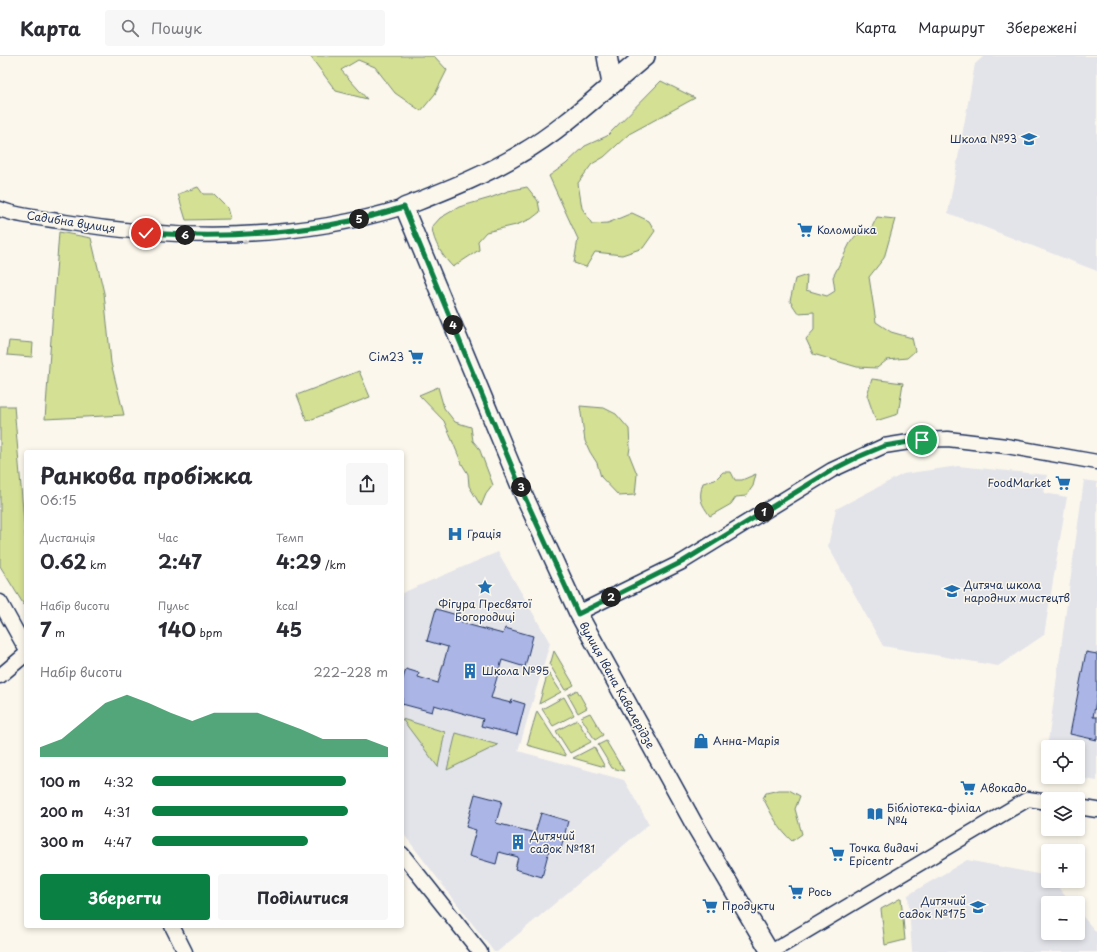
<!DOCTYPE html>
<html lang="uk">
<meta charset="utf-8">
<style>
body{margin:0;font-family:"Playpen Sans",sans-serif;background:#f7f7f7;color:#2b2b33;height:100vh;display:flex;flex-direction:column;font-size:15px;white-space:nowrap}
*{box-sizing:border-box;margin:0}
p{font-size:13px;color:#7c7c81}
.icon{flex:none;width:22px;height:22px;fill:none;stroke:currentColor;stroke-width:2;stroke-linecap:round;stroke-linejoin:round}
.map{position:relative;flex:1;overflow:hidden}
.sheet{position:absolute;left:24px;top:394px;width:380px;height:478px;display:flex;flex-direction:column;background:#fff;border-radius:4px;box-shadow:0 2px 6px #0003}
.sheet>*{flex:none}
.controls{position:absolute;left:1041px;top:684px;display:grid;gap:8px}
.controls a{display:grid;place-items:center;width:44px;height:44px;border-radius:4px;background:#fff;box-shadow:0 2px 6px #0003;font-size:20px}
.pin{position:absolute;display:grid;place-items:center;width:34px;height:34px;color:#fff;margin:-17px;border:2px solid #fff;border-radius:50%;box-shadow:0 1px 4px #0007}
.km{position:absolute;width:20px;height:20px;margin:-10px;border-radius:50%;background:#222;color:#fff;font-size:11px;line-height:20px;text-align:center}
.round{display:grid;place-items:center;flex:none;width:42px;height:42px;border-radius:4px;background:#f7f7f7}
.head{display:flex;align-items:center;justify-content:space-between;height:68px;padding:0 16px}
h1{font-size:22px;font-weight:700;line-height:30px}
.figures{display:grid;grid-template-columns:repeat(3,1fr);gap:6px;height:68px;padding:4px 16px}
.figures div{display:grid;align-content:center}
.figures b{font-size:20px;font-weight:700}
.figures small{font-size:11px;font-weight:400}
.figures p{font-size:11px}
.chart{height:112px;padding:8px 16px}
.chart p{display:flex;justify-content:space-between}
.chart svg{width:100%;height:72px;margin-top:4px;fill:#0b8043;opacity:.7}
.primary-button{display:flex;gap:8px;margin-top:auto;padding:8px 16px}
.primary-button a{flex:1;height:46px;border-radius:4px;background:#0b8043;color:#fff;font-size:16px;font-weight:700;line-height:46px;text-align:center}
.primary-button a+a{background:#f7f7f7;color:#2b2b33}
ul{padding:0 16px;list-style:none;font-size:13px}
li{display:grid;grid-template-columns:64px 48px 1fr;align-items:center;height:30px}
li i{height:10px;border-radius:5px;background:#0b8043}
header{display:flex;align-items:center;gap:24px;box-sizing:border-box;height:56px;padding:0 20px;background:#fff;border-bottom:1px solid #e1e1e2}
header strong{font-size:19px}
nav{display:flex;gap:22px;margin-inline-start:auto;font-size:14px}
.search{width:280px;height:36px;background:#f7f7f7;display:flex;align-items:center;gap:10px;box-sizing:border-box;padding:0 14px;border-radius:4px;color:#7c7c81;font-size:15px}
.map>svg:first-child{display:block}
.built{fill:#e3e4ea}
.green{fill:#d4e093;stroke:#788878}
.building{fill:#acb6e6;stroke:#1b2f5e}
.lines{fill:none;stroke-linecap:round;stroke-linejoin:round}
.minor-casing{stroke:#1b2f5e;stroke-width:17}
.tertiary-casing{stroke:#1b2f5e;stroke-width:20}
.secondary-casing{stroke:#1b2f5e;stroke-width:22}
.minor{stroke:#fbf7ec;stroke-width:14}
.tertiary{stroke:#fbf7ec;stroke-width:17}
.secondary{stroke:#fbf7ec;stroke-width:19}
.route-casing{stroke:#fff;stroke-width:8}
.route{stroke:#0b8043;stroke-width:5}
.labels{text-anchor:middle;stroke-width:3;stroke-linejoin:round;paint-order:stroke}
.poi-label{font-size:11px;fill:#1b2f5e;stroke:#fbf7ec;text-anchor:start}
.street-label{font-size:11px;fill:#1b2f5e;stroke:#fbf7ec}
</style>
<header>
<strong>Карта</strong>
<div class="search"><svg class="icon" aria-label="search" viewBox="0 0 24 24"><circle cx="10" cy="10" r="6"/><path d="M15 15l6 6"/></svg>Пошук</div>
<nav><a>Карта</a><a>Маршрут</a><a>Збережені</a></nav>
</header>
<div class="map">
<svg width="1097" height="896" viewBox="0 0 1097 896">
<rect width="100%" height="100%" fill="#fbf7ec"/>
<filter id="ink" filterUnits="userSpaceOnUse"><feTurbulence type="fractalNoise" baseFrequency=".025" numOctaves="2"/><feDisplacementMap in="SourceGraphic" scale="8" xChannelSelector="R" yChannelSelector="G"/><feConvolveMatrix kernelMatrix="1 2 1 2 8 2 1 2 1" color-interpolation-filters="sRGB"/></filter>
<g filter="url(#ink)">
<g class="built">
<path d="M984 0H1097V215L948 157 975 8Z"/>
<path d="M958 410 1047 419 1044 437 1067 441 1044 579 998 610 883 590 828 490 836 453 903 418Z"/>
<path d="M1084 424 1097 426V725L1075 721H1078V691H1048V716L1044 715Z"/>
<path d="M498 496 550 587 518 695 624 724 649 768 497 896H494L402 776V537Z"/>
<path d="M967 804 1048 820V825H1053L1071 847H1048V877H1078V855L1097 877V896H912L908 839Z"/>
</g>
<g class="green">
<path d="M310 0H434L447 14 435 38 421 55 395 37 375 11 358 4 341 14 367 43 336 35Z"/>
<path d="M661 25 695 42 629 78 604 101 592 108 578 127 582 152 592 168 608 167 632 157 649 165 655 175 643 192 622 199 595 196 586 211 574 207 578 183 549 120 566 108 585 90 607 80Z"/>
<path d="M198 131 203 138H214L228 152 231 163 186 164 178 138Z"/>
<path d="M527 131 538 145 540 156 531 163 516 169 486 176 478 185 479 194 453 211C443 201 433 186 432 171L440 162 459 151 490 142 508 135Z"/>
<path d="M877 161 895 163 884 202 869 221 876 266 891 276 912 282 915 295 907 302 887 304 877 312 857 311 813 298 806 283 814 274V256L798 257 790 245 795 223 807 219 806 234 827 240 835 235 833 221 850 187 856 179 870 175Z"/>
<path d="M59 176 91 182 104 237 111 307 124 359 45 363Z"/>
<path d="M9 285 33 287 32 301 7 299Z"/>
<path d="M359 315 370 341 307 365 297 339Z"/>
<path d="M872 323 903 327 898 358 876 365 867 339Z"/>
<path d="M438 331 444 352 455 366 471 371 473 385 479 392 493 429 486 438 481 450 469 430 468 418 462 408 444 365 419 339Z"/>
<path d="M0 350H14L26 489V548L24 549 0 510Z"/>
<path d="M580 350 604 352 616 358 629 373 630 391 629 398 637 418 635 439 619 440 601 421 597 407 590 396 585 385Z"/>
<path d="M723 416H731L735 424H742L756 418 753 430 746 440 736 441 731 448 710 460C701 447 698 443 703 427L715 424Z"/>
<path d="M554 595 574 629 565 634 550 609Z"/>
<path d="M548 616 561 636 539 648Z"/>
<path d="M577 634 587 652 578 657 568 639Z"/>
<path d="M564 641 574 659 553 670 542 653Z"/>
<path d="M537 655 566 700 527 689Z"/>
<path d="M590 657 603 679 595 684 581 661Z"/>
<path d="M402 663 445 676 438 711Z"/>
<path d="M577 664 591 686 570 697 556 675Z"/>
<path d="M456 677 498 689 447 714Z"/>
<path d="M606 685 624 715 612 712 598 689Z"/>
<path d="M594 691 605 711 573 702Z"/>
<path d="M779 734H789L800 740 795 753 802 778 792 785C779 774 771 757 763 742L766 737Z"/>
<path d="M901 842 905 884 885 889 881 853Z"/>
</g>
<g class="building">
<path d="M436 553 464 561 462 567 503 578 505 572 533 580 525 611 502 604 491 642 511 647 512 644 525 648 517 679 481 670 483 663 434 649 432 656 402 648V626L406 613 419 617 418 621 438 627 448 591 427 585Z"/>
<path d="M1086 596 1097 598V639L1093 661H1097V684L1070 678Z"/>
<path d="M475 738 502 745 496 767 535 777 541 757 568 765 560 797 549 794 542 821 515 813 518 801 499 796 496 808 469 800 476 774 466 771Z"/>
</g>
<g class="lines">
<defs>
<g id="minor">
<path d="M0 153C16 160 48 163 65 166 178 185 294 185 404 151"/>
<path d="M0 546 26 593"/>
<path d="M578 557 682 506 832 414 884 390 922 384 948 383 1006 390 1097 406"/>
<path d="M0 620 26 598"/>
<path d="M1078 751 1097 754"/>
<path d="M402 798 480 896"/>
<path d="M172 870 185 896"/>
<path d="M771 896 1028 743 1048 746"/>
</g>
<path id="tertiary" d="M612 28C583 53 553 79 520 98 484 120 444 135 404 151L522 435 578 557 694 768 770 896"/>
<g id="secondary">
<path d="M607 0 612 28"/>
<path d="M612 28 645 0"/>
</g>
</defs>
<use href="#minor" class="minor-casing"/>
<use href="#tertiary" class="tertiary-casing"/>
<use href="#secondary" class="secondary-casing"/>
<use href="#minor" class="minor"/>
<use href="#tertiary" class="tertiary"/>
<use href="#secondary" class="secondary"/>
</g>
</g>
<g class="lines" filter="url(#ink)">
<defs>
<path id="route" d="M146 177C233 183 321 177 404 151L522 435 578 558 682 506 832 414 858 401 884 390 922 384"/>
</defs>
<use href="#route" class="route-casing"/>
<use href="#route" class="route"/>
</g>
<defs>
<symbol id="school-bare" viewBox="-9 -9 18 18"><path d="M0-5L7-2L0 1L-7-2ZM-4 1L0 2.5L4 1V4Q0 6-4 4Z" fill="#1f6fb2" stroke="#fbf7ec" stroke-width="2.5" paint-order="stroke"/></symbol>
<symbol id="supermarket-bare" viewBox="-9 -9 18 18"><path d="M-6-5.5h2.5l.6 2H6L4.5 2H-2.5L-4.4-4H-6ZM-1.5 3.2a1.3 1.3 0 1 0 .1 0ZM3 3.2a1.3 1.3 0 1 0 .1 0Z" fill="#1f6fb2" stroke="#fbf7ec" stroke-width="2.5" paint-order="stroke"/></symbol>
<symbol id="hospital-bare" viewBox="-9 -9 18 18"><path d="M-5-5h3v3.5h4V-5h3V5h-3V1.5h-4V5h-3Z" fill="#1f6fb2" stroke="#fbf7ec" stroke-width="2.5" paint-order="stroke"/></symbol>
<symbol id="sight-bare" viewBox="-9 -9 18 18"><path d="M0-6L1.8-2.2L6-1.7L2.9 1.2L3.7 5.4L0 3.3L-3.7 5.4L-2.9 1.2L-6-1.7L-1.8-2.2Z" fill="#1f6fb2" stroke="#fbf7ec" stroke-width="2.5" paint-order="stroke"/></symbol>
<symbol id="building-bare" viewBox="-9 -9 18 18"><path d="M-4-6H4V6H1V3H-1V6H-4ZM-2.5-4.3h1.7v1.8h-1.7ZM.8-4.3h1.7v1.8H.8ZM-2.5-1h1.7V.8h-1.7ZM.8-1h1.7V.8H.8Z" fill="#1f6fb2" stroke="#fbf7ec" stroke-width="2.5" paint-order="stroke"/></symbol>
<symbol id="shop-bare" viewBox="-9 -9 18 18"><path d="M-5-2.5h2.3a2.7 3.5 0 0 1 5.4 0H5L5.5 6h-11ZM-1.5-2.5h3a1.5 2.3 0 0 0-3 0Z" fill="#1f6fb2" stroke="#fbf7ec" stroke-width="2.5" paint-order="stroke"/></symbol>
<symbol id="library-bare" viewBox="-9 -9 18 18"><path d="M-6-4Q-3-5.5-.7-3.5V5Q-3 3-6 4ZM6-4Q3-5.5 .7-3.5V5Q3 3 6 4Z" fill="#1f6fb2" stroke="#fbf7ec" stroke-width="2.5" paint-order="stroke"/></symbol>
</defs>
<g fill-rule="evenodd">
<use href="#school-bare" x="1018" y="72" width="22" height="22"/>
<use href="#supermarket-bare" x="794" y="163" width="22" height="22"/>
<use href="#supermarket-bare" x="405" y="290" width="22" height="22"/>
<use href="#supermarket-bare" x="1052" y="416" width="22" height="22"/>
<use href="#hospital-bare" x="444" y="467" width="22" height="22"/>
<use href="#sight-bare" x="474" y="520" width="22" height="22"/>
<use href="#school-bare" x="941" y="524" width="22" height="22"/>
<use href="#building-bare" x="459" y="604" width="22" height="22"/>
<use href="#shop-bare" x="690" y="674" width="22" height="22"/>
<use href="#supermarket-bare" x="957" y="721" width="22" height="22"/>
<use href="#library-bare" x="864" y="747" width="22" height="22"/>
<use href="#building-bare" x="507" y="775" width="22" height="22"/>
<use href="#supermarket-bare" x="826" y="787" width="22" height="22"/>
<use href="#supermarket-bare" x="785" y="825" width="22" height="22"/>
<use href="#supermarket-bare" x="699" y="839" width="22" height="22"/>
<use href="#school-bare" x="967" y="840" width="22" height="22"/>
</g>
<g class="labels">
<g class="poi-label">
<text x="1017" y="87" text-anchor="end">Школа №93</text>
<text x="817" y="178">Коломийка</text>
<text x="404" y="305" text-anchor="end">Сім23</text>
<text x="1051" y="431" text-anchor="end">FoodMarket</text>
<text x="467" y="482">Грація</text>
<text x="964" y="533">Дитяча школа<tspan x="964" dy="13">народних мистецтв</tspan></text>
<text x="485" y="552" text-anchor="middle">Фігура Пресвятої<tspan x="485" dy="13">Богородиці</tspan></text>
<text x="482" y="619">Школа №95</text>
<text x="713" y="689">Анна-Марія</text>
<text x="980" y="736">Авокадо</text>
<text x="887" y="756">Бібліотека-філіал<tspan x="887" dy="13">№4</tspan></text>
<text x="530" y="784">Дитячий<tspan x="530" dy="13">садок №181</tspan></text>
<text x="849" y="796">Точка видачі<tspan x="849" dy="13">Epicentr</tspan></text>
<text x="808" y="840">Рось</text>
<text x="966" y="849" text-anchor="end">Дитячий<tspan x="966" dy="13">садок №175</tspan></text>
<text x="722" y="854">Продукти</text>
</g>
<g class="street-label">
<text transform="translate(71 166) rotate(9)" y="4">Садибна вулиця</text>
<text transform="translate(617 629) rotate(61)" y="4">вулиця Івана Кавалерідзе</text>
</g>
</g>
</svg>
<div class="controls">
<a><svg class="icon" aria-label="locate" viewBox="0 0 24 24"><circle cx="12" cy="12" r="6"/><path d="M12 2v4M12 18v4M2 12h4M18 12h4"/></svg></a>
<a><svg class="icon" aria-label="layers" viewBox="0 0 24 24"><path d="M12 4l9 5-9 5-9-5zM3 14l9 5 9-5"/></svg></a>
<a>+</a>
<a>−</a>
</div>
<div class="pin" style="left:922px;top:384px;background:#1e9e55"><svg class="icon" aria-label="arrive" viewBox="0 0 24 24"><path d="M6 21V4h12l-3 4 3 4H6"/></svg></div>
<div class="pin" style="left:146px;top:177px;background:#d93025"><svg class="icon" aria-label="check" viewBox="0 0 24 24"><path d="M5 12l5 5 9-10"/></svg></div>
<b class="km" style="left:764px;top:456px">1</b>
<b class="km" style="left:611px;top:541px">2</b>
<b class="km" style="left:521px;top:431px">3</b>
<b class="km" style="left:453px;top:269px">4</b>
<b class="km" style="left:359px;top:163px">5</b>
<b class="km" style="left:185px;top:179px">6</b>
<section class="sheet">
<div class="head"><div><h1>Ранкова пробіжка</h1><p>06:15</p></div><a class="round"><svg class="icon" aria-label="share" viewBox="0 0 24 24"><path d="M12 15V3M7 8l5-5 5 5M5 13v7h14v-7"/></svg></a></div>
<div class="figures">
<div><p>Дистанція</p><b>0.62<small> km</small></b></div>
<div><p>Час</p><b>2:47</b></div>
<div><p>Темп</p><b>4:29<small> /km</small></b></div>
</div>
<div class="figures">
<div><p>Набір висоти</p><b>7<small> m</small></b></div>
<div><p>Пульс</p><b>140<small> bpm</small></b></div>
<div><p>kcal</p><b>45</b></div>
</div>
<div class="chart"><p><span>Набір висоти</span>222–228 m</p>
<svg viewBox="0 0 160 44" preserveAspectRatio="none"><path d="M0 44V38L10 33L20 22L30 11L40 6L50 11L60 17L70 22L80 17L90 17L100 17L110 22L120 27L130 33L140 33L150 33L160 38V44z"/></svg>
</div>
<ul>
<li><b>100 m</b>4:32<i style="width:82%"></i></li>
<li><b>200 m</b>4:31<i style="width:83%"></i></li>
<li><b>300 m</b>4:47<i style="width:66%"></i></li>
</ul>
<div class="primary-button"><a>Зберегти</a><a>Поділитися</a></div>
</section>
</div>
